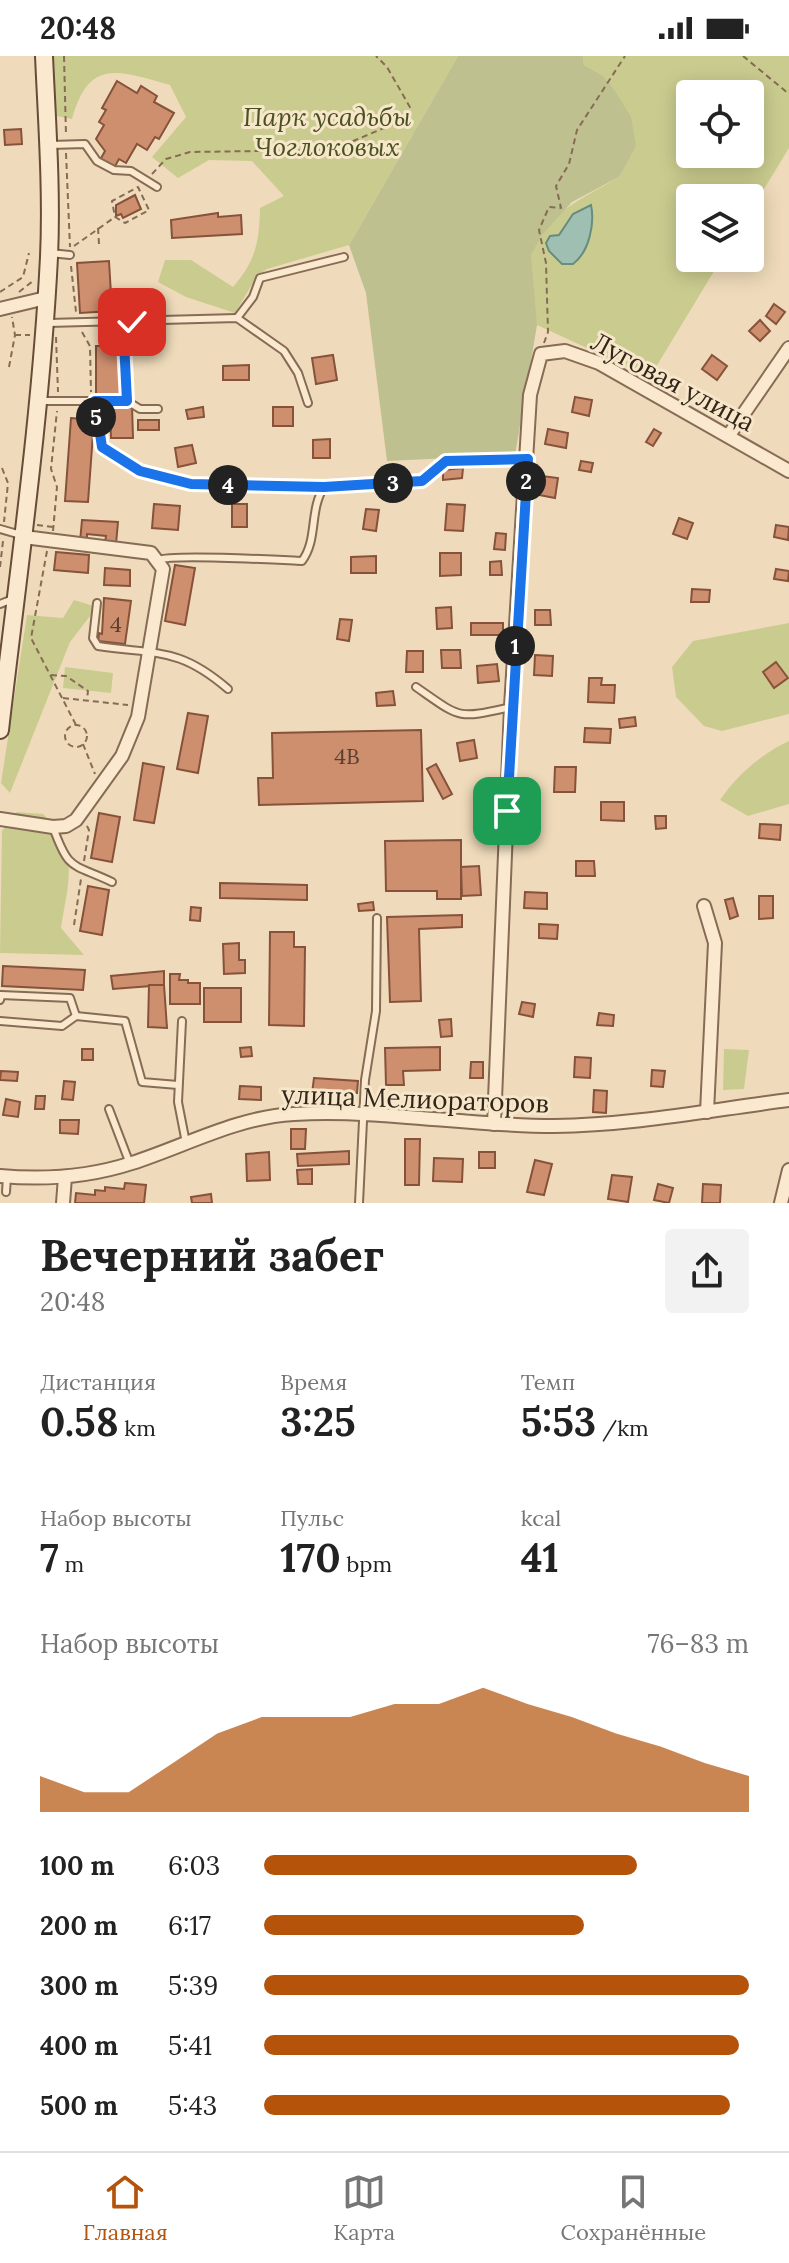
<!DOCTYPE html>
<html lang="ru">
<meta charset="utf-8">
<style>
body{margin:0;font-family:Lora,serif;background:#f2f2f2;color:#222;height:100vh;display:flex;flex-direction:column;font-size:30px;white-space:nowrap}
*{box-sizing:border-box;margin:0}
p{font-size:26px;color:#767676}
.icon{flex:none;width:44px;height:44px;fill:none;stroke:currentColor;stroke-width:2;stroke-linecap:round;stroke-linejoin:round}
.map{position:relative;height:1147px;overflow:hidden}
.details{display:flex;flex-direction:column;background:#fff;flex:1}
.details>*{flex:none}
.tools{position:absolute;left:676px;top:24px;display:grid;gap:16px}
.tools a{display:grid;place-items:center;width:88px;height:88px;border-radius:8px;background:#fff;box-shadow:0 4px 20px #0003;font-size:40px}
.pin{position:absolute;display:grid;place-items:center;width:68px;height:68px;color:#fff;margin:-34px;border-radius:16px;box-shadow:0 4px 12px #0006}
.km{position:absolute;width:40px;height:40px;margin:-20px;border-radius:50%;background:#222;color:#fff;font-size:22px;line-height:40px;text-align:center}
.round{display:grid;place-items:center;flex:none;width:84px;height:84px;border-radius:8px;background:#f2f2f2}
.summary{display:flex;align-items:center;justify-content:space-between;height:136px;padding:0 40px}
h1{font-size:44px;font-weight:800;line-height:60px}
.figures{display:grid;grid-template-columns:repeat(3,1fr);gap:12px;height:136px;padding:8px 40px}
.figures div{display:grid;align-content:center}
.figures b{font-size:40px;font-weight:800}
.figures small{font-size:22px;font-weight:400}
.figures p{font-size:22px}
.chart{height:224px;padding:16px 40px}
.chart p{display:flex;justify-content:space-between}
.chart svg{width:100%;height:144px;margin-top:8px;fill:#b45309;opacity:.7}
ul{padding:0 40px;list-style:none;font-size:26px}
li{display:grid;grid-template-columns:128px 96px 1fr;align-items:center;height:60px}
li i{height:20px;border-radius:10px;background:#b45309}
.status{display:flex;justify-content:space-between;align-items:center;height:56px;padding:0 40px;background:#fff;direction:ltr}
.status svg{height:22px;fill:currentColor}
.menu{display:flex;justify-content:space-around;align-items:center;height:112px;border-top:2px solid #e0e0e0;background:#fff;font-size:22px;color:#767676}
.menu a{display:grid;justify-items:center;gap:4px}
.menu .active{color:#b45309}
.map>svg:first-child{display:block}
.green{fill:#cacc8f;fill-rule:evenodd}
.cemetery{fill:#bec08f}
.water{fill:#9fbfb3;stroke:#678c80;stroke-width:2}
.building{fill:#ce8f6f;stroke:#86523a;stroke-width:2}
.lines{fill:none;stroke-linecap:round;stroke-linejoin:round}
.service-casing{stroke:#866b55;stroke-width:10}
.minor-casing{stroke:#866b55;stroke-width:16}
.secondary-casing{stroke:#674c38;stroke-width:20}
.path{stroke:#866b55;stroke-width:2;stroke-dasharray:6 4;stroke-linecap:butt}
.service{stroke:#fae9ce;stroke-width:6}
.minor{stroke:#fae9ce;stroke-width:12}
.secondary{stroke:#fae9ce;stroke-width:16}
.route-casing{stroke:#fff;stroke-width:16}
.route{stroke:#1a73e8;stroke-width:10}
.labels{text-anchor:middle;stroke-width:6;stroke-linejoin:round;paint-order:stroke}
.number-label{font-size:22px;fill:#5a402f}
.park-label{font-size:26px;font-style:italic;fill:#495120;stroke:#f6e6ca}
.street-label{font-size:26px;fill:#34251a;stroke:#f6e6ca}
</style>
<div class="status"><b>20:48</b><svg viewBox="0 0 49 12"><path d="M0 12V9h3v3zM5 12V6h3v6zM10 12V3h3v9zM15 12V0h3v12zM26 1h20v11H26zM47 4h2v5h-2z"/></svg></div>
<div class="map">
<svg width="789" height="1147" viewBox="0 0 789 1147">
<rect width="100%" height="100%" fill="#efdbbb"/>
<g class="green">
<path d="M48 0H458L349 189 267 213 257 220 235 257 186 241 158 226 165 204H191L233 231C256 204 259 187 260 152L284 140 252 105 209 104 178 122 152 101 186 61 170 29C119 15 89 1 72 63L51 59Z"/>
<path d="M583 0H789V92L750 156V142H690V202H722L650 321 537 269C534 248 527 221 531 199 540 159 588 140 619 121L602 19 584 9ZM690 38H750V98H690Z"/>
<path d="M74 544 97 551 70 586 10 737 1 727 27 559 63 562Z"/>
<path d="M789 567V658L722 675 704 670 676 641 672 611 693 585Z"/>
<path d="M65 611 113 617 111 637 63 632Z"/>
<path d="M789 685V748L748 760 720 744C737 719 761 698 789 685Z"/>
<path d="M17 756 43 758C80 795 69 824 61 872L84 899 0 897 2 775Z"/>
<path d="M724 993 749 994 744 1033 723 1034Z"/>
</g>
<path class="cemetery" d="M458 0H583L584 9 602 19 615 35 631 61 636 90 619 121 572 146 542 179 531 199 537 269 515 399 387 405 366 237 349 189Z"/>
<path class="water" d="M591 149C595 168 589 196 573 208H562L549 195 546 187 550 180 559 179 573 158Z"/>
<g class="building">
<path d="M117 25 137 37 141 30 157 40 154 46 174 57 159 83 155 81 147 94 137 88 126 107 119 103 114 112 100 104 105 95 96 83 104 69 99 66 106 54 102 52Z"/>
<path d="M21 73 22 88 5 89 4 74Z"/>
<path d="M135 139 141 153 123 162 121 158 116 160V149Z"/>
<path d="M218 157V161L241 159 242 178 172 182 171 164Z"/>
<path d="M109 205 112 255 80 257 77 207Z"/>
<path d="M774 248 785 256 776 268 766 260Z"/>
<path d="M760 264 770 275 760 285 749 275Z"/>
<rect x="96" y="290" width="26" height="48"/>
<path d="M333 299 337 324 316 328 312 302Z"/>
<path d="M712 299 727 310 717 324 702 313Z"/>
<path d="M249 309V324H223V310Z"/>
<path d="M575 341 592 344 589 360 572 356Z"/>
<path d="M132 350 133 382H111L110 351Z"/>
<path d="M203 351 204 361 188 363 186 354Z"/>
<rect x="273" y="351" width="20" height="19"/>
<path d="M71 362 94 364 88 446 65 445Z"/>
<rect x="138" y="364" width="21" height="10"/>
<path d="M548 373 568 377 566 392 545 388Z"/>
<path d="M654 373 661 377 653 390 646 386Z"/>
<path d="M330 383V402H313V384Z"/>
<path d="M192 389 196 407 178 411 175 392Z"/>
<path d="M581 405 593 407 591 416 579 414Z"/>
<path d="M463 412 462 422 443 424V414Z"/>
<path d="M542 420 558 422 555 442 539 439Z"/>
<path d="M154 448 180 450 178 474 152 472Z"/>
<rect x="232" y="448" width="15" height="23"/>
<path d="M447 448 465 449 463 475 445 474Z"/>
<path d="M366 453 379 454 376 475 363 473Z"/>
<path d="M679 462 693 467 687 483 673 478Z"/>
<path d="M82 464 118 466 116 488 105 487 106 480 87 478V487L80 486Z"/>
<path d="M776 469 789 471 788 484 774 481Z"/>
<path d="M496 477 506 478 505 494 494 493Z"/>
<path d="M56 496 89 499 88 517 54 514Z"/>
<path d="M440 497H461V519L440 520Z"/>
<path d="M376 500V517H351V501Z"/>
<path d="M501 505 502 519H490V506Z"/>
<path d="M175 509 195 512 185 569 165 565Z"/>
<path d="M105 512 130 514V530L104 529Z"/>
<path d="M776 513 789 515 788 525 774 523Z"/>
<path d="M692 533 710 534 709 546H691Z"/>
<path d="M104 542 131 545 125 588 98 585 99 577 102 578Z"/>
<path d="M451 551 452 572 437 573 436 552Z"/>
<path d="M535 554H550L551 569H535Z"/>
<path d="M340 563 352 564 349 585 337 583Z"/>
<rect x="471" y="567" width="32" height="12"/>
<path d="M441 594H460L461 612H442Z"/>
<path d="M407 595H423V616H406Z"/>
<path d="M535 599 553 600 552 620 534 619Z"/>
<path d="M776 606 788 622 774 632 763 616Z"/>
<path d="M497 608 499 625 478 627 477 610Z"/>
<path d="M589 622H602L601 629H615L614 647 588 646Z"/>
<path d="M393 635 395 649 377 650 376 637Z"/>
<path d="M188 657 208 660 198 717 177 713Z"/>
<path d="M635 661 636 670 620 672 619 663Z"/>
<path d="M585 672 611 673 610 687 584 686Z"/>
<path d="M421 674 423 745 259 749 258 722H273L272 677Z"/>
<path d="M474 684 477 702 460 705 457 687Z"/>
<path d="M143 707 164 711 154 767 134 764Z"/>
<path d="M436 708 452 738 443 743 427 713Z"/>
<path d="M555 711H576L575 736H554Z"/>
<path d="M601 746H624V765L601 764Z"/>
<path d="M99 757 120 761 112 806 91 802Z"/>
<path d="M655 760H666V772L656 773Z"/>
<path d="M760 768 781 769 780 784 759 782Z"/>
<path d="M461 784V843H437V835H386L385 785Z"/>
<path d="M576 805H594L595 820H576Z"/>
<path d="M479 810 481 839 462 840 461 811Z"/>
<path d="M220 827 307 829V844L220 842Z"/>
<path d="M88 830 109 834 102 879 80 875Z"/>
<path d="M525 836 547 837V853L524 852Z"/>
<path d="M759 840H773V862L759 863Z"/>
<path d="M733 842 738 860 730 863 725 844Z"/>
<path d="M373 846 374 854 359 855 358 848Z"/>
<path d="M191 851 201 852 200 865 190 864Z"/>
<path d="M462 859V871L419 873 421 945 390 946 387 861Z"/>
<path d="M539 868 558 869 557 883 539 882Z"/>
<path d="M270 876H294V891H305L304 970 269 969Z"/>
<path d="M239 887V904H245V917L224 918 223 888Z"/>
<path d="M3 910 85 914 83 934 2 930Z"/>
<path d="M164 915V929L113 933 111 920Z"/>
<path d="M170 918H180L179 924H188V927H200V948H170Z"/>
<path d="M149 929H164L167 972 148 971Z"/>
<rect x="204" y="932" width="37" height="34"/>
<path d="M522 946 535 948 533 961 519 958Z"/>
<path d="M599 957 614 959 613 970 597 969Z"/>
<path d="M451 963 452 980 441 981 439 964Z"/>
<path d="M251 991 252 1000 241 1001 240 992Z"/>
<path d="M440 991V1014L403 1015 404 1029H386L385 992Z"/>
<rect x="82" y="993" width="11" height="11"/>
<path d="M575 1001 591 1002 590 1022 574 1021Z"/>
<path d="M471 1006H483V1022H470Z"/>
<path d="M652 1014 665 1015 663 1031 651 1030Z"/>
<path d="M1 1015 18 1016 17 1025 0 1024Z"/>
<path d="M314 1022 358 1025 357 1037H312Z"/>
<path d="M64 1025 75 1026 73 1044 62 1043Z"/>
<path d="M240 1030 261 1031V1044L239 1043Z"/>
<path d="M594 1034 607 1035 606 1057 593 1056Z"/>
<path d="M36 1040H45L44 1053H35Z"/>
<path d="M6 1043 20 1046 18 1061 3 1059Z"/>
<path d="M60 1064H79L78 1078 60 1077Z"/>
<path d="M291 1073H306L305 1093H291Z"/>
<path d="M405 1083H420L419 1129H405Z"/>
<path d="M349 1095V1108L298 1110 297 1098Z"/>
<path d="M269 1096 270 1124 247 1125 246 1098Z"/>
<rect x="479" y="1096" width="16" height="16"/>
<path d="M434 1102 463 1103 462 1126 433 1125Z"/>
<path d="M535 1104 552 1108 544 1139 527 1136Z"/>
<path d="M312 1113V1128H298L297 1114Z"/>
<path d="M612 1119 632 1121 628 1146 608 1143Z"/>
<path d="M125 1127 146 1129 144 1147H75L76 1137 95 1139V1134L105 1135V1131L124 1133Z"/>
<path d="M658 1128 673 1132 669 1147 654 1144Z"/>
<path d="M703 1128 721 1129 720 1147H702Z"/>
<path d="M211 1138 212 1147H192L191 1141Z"/>
</g>
<g class="lines">
<defs>
<g id="service">
<path d="M50 89 85 88 97 105 114 114 131 115 157 131"/>
<path d="M50 197 70 199"/>
<path d="M237 262 253 241 260 222 344 201"/>
<path d="M123 266 127 345"/>
<path d="M48 267 237 262 284 295 298 317 308 347"/>
<path d="M41 345H95L102 391 140 415 191 428 324 431 422 425 446 405 525 403"/>
<path d="M95 345H127L140 353H158"/>
<path d="M0 473 21 479"/>
<path d="M159 504C170 498 280 504 302 505 318 484 309 454 324 431"/>
<path d="M97 547 93 582 98 590C158 599 179 591 228 633"/>
<path d="M0 548 13 543"/>
<path d="M416 631C462 663 456 663 511 651"/>
<path d="M53 771C69 816 72 807 112 826"/>
<path d="M0 944 1 939 70 942 76 960"/>
<path d="M0 965 62 970 76 960 125 965 142 1026 178 1029"/>
<path d="M182 965 178 1046 186 1087"/>
<path d="M109 1053 130 1108"/>
<path d="M6 1136 7 1121"/>
<path d="M359 1147 365 1024 376 955 377 862"/>
</g>
<g id="minor">
<path d="M0 253 46 242"/>
<path d="M729 379 789 292"/>
<path d="M0 763 53 771 66 770 76 764 122 700 138 661 163 513 151 497 24 481"/>
<path d="M704 850 715 887 707 1056"/>
<path d="M494 1068 511 651 530 339 541 298 565 295 599 307 789 415"/>
<path d="M0 1120C45 1124 89 1121 132 1107 185 1090 237 1061 294 1058 381 1053 467 1070 554 1070 634 1069 710 1054 789 1044"/>
<path d="M63 1147 65 1121"/>
<path d="M781 1147 789 1114"/>
</g>
<path id="secondary" d="M0 674C18 517 41 360 49 201 52 135 47 67 44 0"/>
</defs>
<use href="#service" class="service-casing"/>
<use href="#minor" class="minor-casing"/>
<use href="#secondary" class="secondary-casing"/>
<g class="path">
<path d="M64 0 66 79"/>
<path d="M743 0 789 38"/>
<path d="M66 97 70 191"/>
<path d="M152 118 166 103 190 96 332 94 405 63 411 53 387 11 376 0"/>
<path d="M98 172 99 188"/>
<path d="M74 190 115 161 125 167 149 154 138 131 112 145 115 161"/>
<path d="M71 210 76 256"/>
<path d="M0 236 23 221 29 197"/>
<path d="M19 236 33 225"/>
<path d="M82 276 90 290 91 336"/>
<path d="M15 279H30"/>
<path d="M56 281 58 336"/>
<path d="M544 287 548 276 546 207 539 174 549 151 561 152 556 130 569 108 577 74 625 0"/>
<path d="M9 311 15 279 12 261"/>
<path d="M2 412 8 427 4 466"/>
<path d="M37 469 53 471"/>
<path d="M53 475 57 431 51 413 57 355"/>
<path d="M47 495 31 582 76 669"/>
<path d="M0 511 3 485"/>
<path d="M51 619 66 620 88 635 87 643"/>
<path d="M63 642 128 649"/>
<circle cx="76" cy="680" r="11"/>
<path d="M83 688 95 718"/>
<path d="M84 805 89 774 86 768"/>
<path d="M74 869 81 823"/>
</g>
<use href="#service" class="service"/>
<use href="#minor" class="minor"/>
<use href="#secondary" class="secondary"/>
</g>
<g class="lines">
<defs>
<path id="route" d="M132 266H123L127 345H95L102 391 140 415 191 428 324 431 422 425 446 405 528 403 507 755"/>
</defs>
<use href="#route" class="route-casing"/>
<use href="#route" class="route"/>
</g>
<g class="labels">
<g class="number-label">
<text x="116" y="576">4</text>
<text x="347" y="708">4В</text>
</g>
<g class="park-label">
<text x="327" y="70">Парк усадьбы<tspan x="327" dy="30">Чоглоковых</tspan></text>
</g>
<g class="street-label">
<text transform="translate(673 326) rotate(28)" y="9">Луговая улица</text>
<text transform="translate(415 1043) rotate(2)" y="9">улица Мелиораторов</text>
</g>
</g>
</svg>
<div class="tools">
<a><svg class="icon" aria-label="locate" viewBox="0 0 24 24"><circle cx="12" cy="12" r="6"/><path d="M12 2v4M12 18v4M2 12h4M18 12h4"/></svg></a>
<a><svg class="icon" aria-label="layers" viewBox="0 0 24 24"><path d="M12 4l9 5-9 5-9-5zM3 14l9 5 9-5"/></svg></a>
</div>
<div class="pin" style="left:507px;top:755px;background:#1e9e55"><svg class="icon" aria-label="arrive" viewBox="0 0 24 24"><path d="M6 21V4h12l-3 4 3 4H6"/></svg></div>
<div class="pin" style="left:132px;top:266px;background:#d93025"><svg class="icon" aria-label="check" viewBox="0 0 24 24"><path d="M5 12l5 5 9-10"/></svg></div>
<b class="km" style="left:515px;top:590px">1</b>
<b class="km" style="left:526px;top:425px">2</b>
<b class="km" style="left:393px;top:427px">3</b>
<b class="km" style="left:228px;top:429px">4</b>
<b class="km" style="left:96px;top:361px">5</b>
</div>
<section class="details">
<div class="summary"><div><h1>Вечерний забег</h1><p>20:48</p></div><a class="round"><svg class="icon" aria-label="share" viewBox="0 0 24 24"><path d="M12 15V3M7 8l5-5 5 5M5 13v7h14v-7"/></svg></a></div>
<div class="figures">
<div><p>Дистанция</p><b>0.58<small> km</small></b></div>
<div><p>Время</p><b>3:25</b></div>
<div><p>Темп</p><b>5:53<small> /km</small></b></div>
</div>
<div class="figures">
<div><p>Набор высоты</p><b>7<small> m</small></b></div>
<div><p>Пульс</p><b>170<small> bpm</small></b></div>
<div><p>kcal</p><b>41</b></div>
</div>
<div class="chart"><p><span>Набор высоты</span>76–83 m</p>
<svg viewBox="0 0 160 44" preserveAspectRatio="none"><path d="M0 44V33L10 38L20 38L30 29L40 20L50 15L60 15L70 15L80 11L90 11L100 6L110 11L120 15L130 20L140 24L150 29L160 33V44z"/></svg>
</div>
<ul>
<li><b>100 m</b>6:03<i style="width:77%"></i></li>
<li><b>200 m</b>6:17<i style="width:66%"></i></li>
<li><b>300 m</b>5:39<i style="width:100%"></i></li>
<li><b>400 m</b>5:41<i style="width:98%"></i></li>
<li><b>500 m</b>5:43<i style="width:96%"></i></li>
</ul>
</section>
<nav class="menu">
<a class="active"><svg class="icon" aria-label="home" viewBox="0 0 24 24"><path d="M3 11l9-7 9 7M6 9v11h12V9"/></svg>Главная</a>
<a><svg class="icon" aria-label="map" viewBox="0 0 24 24"><path d="M3 6l6-2 6 2 6-2v14l-6 2-6-2-6 2zM9 4v14M15 6v14"/></svg>Карта</a>
<a><svg class="icon" aria-label="saved" viewBox="0 0 24 24"><path d="M7 4h10v16l-5-4-5 4z"/></svg>Сохранённые</a>
</nav>
